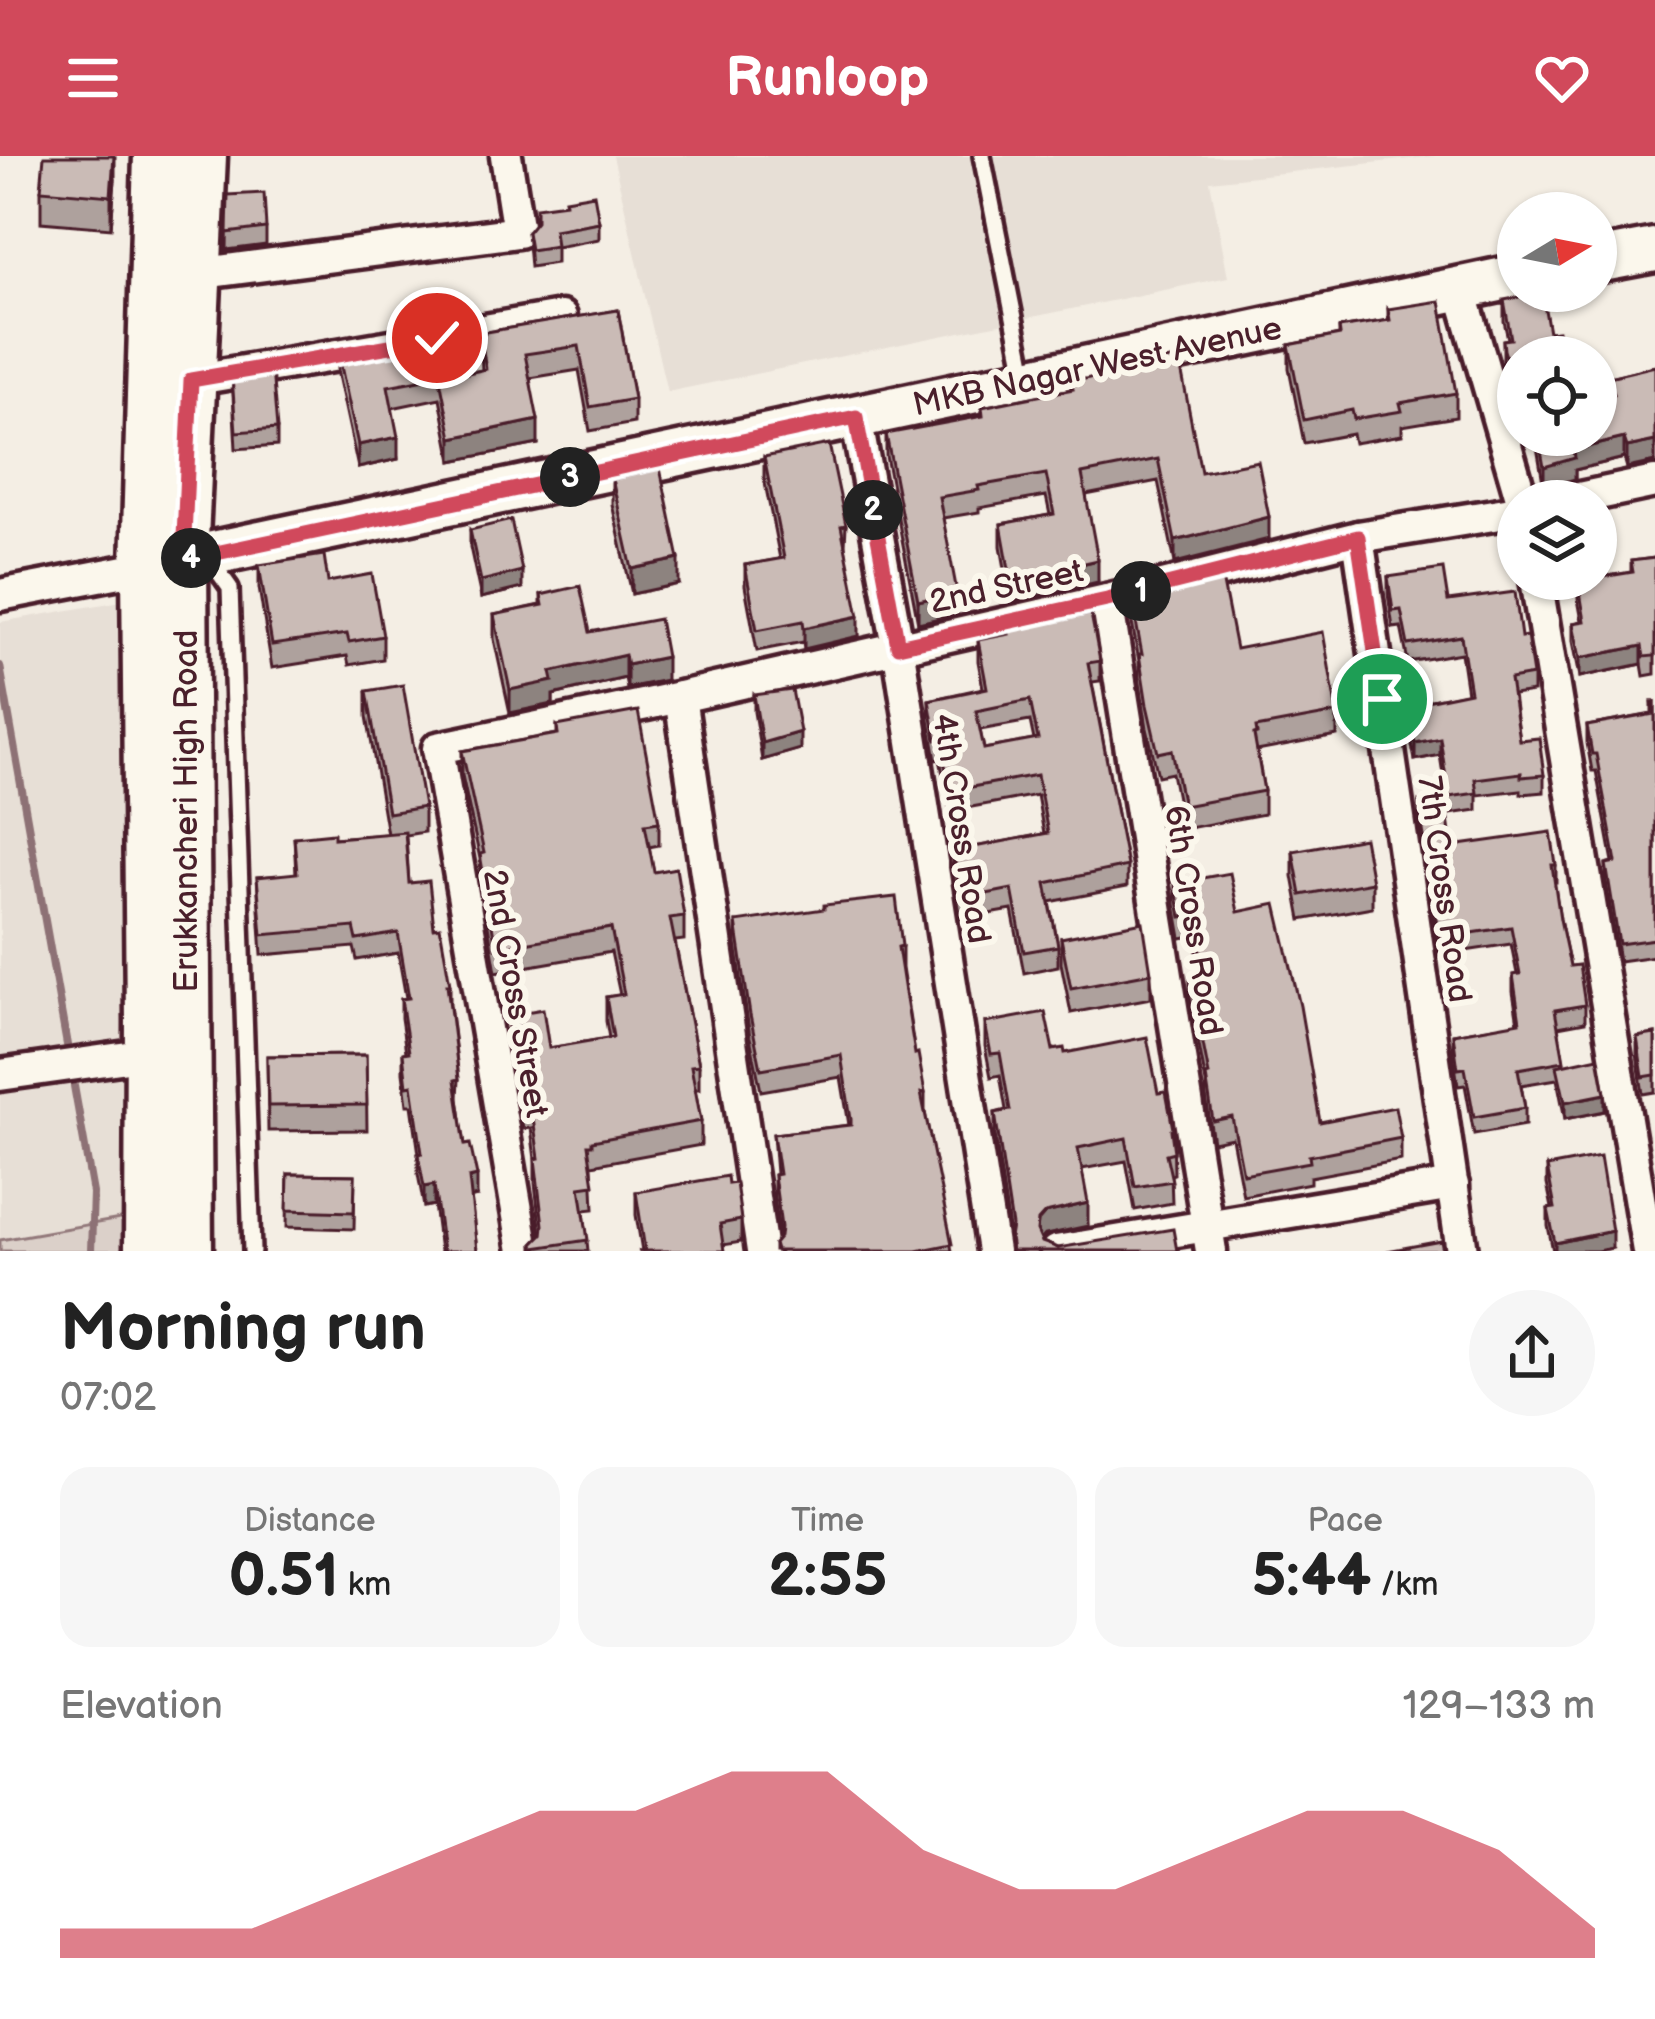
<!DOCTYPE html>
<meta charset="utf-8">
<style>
body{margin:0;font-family:"Balsamiq Sans",sans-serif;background:#f6f6f6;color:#222;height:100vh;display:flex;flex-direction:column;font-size:45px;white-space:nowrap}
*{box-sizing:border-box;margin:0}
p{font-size:39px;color:#767676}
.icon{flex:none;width:66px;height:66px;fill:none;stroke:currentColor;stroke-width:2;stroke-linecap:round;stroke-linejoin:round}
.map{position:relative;height:1095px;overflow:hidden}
.drawer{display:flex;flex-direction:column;background:#fff;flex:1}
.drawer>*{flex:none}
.needle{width:78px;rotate:80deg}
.controls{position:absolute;left:1497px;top:36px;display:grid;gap:24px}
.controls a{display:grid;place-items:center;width:120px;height:120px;border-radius:50%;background:#fff;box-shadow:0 3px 9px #0004;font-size:60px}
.pin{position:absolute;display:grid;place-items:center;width:102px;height:102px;color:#fff;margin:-51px;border:6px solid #fff;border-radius:50%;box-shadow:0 3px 12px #0007}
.km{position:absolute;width:60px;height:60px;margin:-30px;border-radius:50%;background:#222;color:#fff;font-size:33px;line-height:60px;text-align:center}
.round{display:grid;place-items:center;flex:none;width:126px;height:126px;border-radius:63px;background:#f6f6f6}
.headline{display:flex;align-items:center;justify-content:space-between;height:204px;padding:0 60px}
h1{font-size:66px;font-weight:700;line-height:90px}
.metrics{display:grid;grid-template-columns:repeat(3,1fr);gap:18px;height:204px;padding:12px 60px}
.metrics div{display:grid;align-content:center;border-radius:30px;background:#f6f6f6;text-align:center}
.metrics b{font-size:60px;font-weight:700}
.metrics small{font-size:33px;font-weight:400}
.metrics p{font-size:33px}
.chart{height:336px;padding:24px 60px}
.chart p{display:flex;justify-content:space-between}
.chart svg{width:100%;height:216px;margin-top:12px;fill:#d1495b;opacity:.7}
header{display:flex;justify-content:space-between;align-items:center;height:156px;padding:0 60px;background:#d1495b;color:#fff;font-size:54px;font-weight:700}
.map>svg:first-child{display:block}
.built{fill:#e7dfd6}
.green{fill:#dbd0c9;stroke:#92787a;stroke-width:3}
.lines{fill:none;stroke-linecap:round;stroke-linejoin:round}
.stream{stroke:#8d7174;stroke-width:8}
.service-casing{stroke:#4a1f2b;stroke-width:24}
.minor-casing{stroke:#4a1f2b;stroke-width:39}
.secondary-casing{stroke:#4a1f2b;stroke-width:51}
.primary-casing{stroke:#4a1f2b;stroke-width:57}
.service{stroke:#fbf7ec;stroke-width:15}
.minor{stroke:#fbf7ec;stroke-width:30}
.secondary{stroke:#fbf7ec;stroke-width:42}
.primary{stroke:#fbf7ec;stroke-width:48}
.wall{fill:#aea19d;stroke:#4a1f2b;stroke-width:3;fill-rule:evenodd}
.shaded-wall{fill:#8d837f;stroke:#4a1f2b;stroke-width:3}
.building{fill:#cabbb6;stroke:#4a1f2b;stroke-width:3;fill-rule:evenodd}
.route-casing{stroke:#fff;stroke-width:24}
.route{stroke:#d1495b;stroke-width:15}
.labels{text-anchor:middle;stroke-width:12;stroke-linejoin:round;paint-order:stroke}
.street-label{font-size:33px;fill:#4a1f2b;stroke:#fbf7ec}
</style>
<header><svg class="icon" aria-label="menu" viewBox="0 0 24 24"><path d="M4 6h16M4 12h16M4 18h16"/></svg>Runloop<svg class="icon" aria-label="heart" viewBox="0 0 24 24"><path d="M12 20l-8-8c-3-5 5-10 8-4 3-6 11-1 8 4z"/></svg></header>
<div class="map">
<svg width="1655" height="1095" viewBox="0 0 1655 1095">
<rect width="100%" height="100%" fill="#f4eee4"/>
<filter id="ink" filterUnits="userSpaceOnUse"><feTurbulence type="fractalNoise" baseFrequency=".00833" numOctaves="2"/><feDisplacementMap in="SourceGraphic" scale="24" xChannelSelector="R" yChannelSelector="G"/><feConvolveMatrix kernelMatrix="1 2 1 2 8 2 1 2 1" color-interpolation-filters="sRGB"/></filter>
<g filter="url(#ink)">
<g class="built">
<path d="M613 0H1436L1210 25 1228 121 667 236Z"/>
<path d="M139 442 137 1060 0 1084V466Z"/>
</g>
<path class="green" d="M137 1060 133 1095H0V1084Z"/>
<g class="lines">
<g class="stream">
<path d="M0 510 67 889"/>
<path d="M74 930 93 1037 91 1095"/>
</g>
<defs>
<g id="service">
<path d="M982 0 1026 222"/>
<path d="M208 401 230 432 252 1095"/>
</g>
<g id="minor">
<path d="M196 118 518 76 506 0"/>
<path d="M1460 131 1522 345"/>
<path d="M191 224 561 161"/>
<path d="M856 261 898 490 993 1095"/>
<path d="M1565 345 1655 326"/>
<path d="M1358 381 1462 1095"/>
<path d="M1536 423 1648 1095"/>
<path d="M0 439 146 411"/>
<path d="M1107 444 1211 1095"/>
<path d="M680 541 762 1095"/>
<path d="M0 919 163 896"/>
<path d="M524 1095 438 592 680 541 1107 444 1358 381 1518 355"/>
<path d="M1056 1095 1453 1029"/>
</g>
<g id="secondary">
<path d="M1596 105 1655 94"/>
<path d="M152 410 1518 120"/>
</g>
<g id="primary">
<path d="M149 1095 150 865 146 411 158 0"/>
<path d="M188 1095 183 404 202 0"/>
</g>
</defs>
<use href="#service" class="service-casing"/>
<use href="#minor" class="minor-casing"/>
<use href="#secondary" class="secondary-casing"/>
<use href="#primary" class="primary-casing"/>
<use href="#service" class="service"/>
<use href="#minor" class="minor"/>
<use href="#secondary" class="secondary"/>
<use href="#primary" class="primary"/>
</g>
<g class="wall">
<path d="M115 24 111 72 41 66V34Z"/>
<path d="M228 39 266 72V89L227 94Z"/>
<path d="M599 66V83L556 91V107L530 111 527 76Z"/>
<path d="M1504 144 1518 201V238L1515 223 1507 225 1503 205V184L1508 183 1504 165Z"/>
<path d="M1388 153 1456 237V261L1402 270V279L1354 287 1352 278 1304 287 1289 212V189L1339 179V172L1388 164Z"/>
<path d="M618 154 634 243V267L590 275 579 214 530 222 538 288 452 305 440 242 392 252 398 303 358 312 338 219V196L433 180 441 223 482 214 480 177Z"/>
<path d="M1655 210V306L1627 312 1624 302 1575 314V323L1544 332 1535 279H1596L1609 239V221Z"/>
<path d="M232 220 277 273V290L236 293Z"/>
<path d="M1071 226 1201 316 1269 383 1175 407 1158 325 1086 339 1098 426 1011 446 1001 390V368L1050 359 1046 340 979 352V356L943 362 957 458 918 467 886 300V278L982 260V251L1071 233Z"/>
<path d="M764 301 846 369 845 390 859 480 804 493 803 486 757 495 745 430V409L780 403 764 322Z"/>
<path d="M612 323 679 428 632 438 612 348Z"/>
<path d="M470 374 522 432 481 442 470 391Z"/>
<path d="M1655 402V518L1644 520 1642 508 1580 521 1573 485V467L1582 465 1578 443V425L1631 416V405Z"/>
<path d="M259 409 328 426 383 480V503L349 509 347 500 272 512 259 432Z"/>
<path d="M1388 421 1448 445 1521 481 1533 519V536L1513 539 1519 584 1544 619V636L1521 638V634L1477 639V654L1449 658 1440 599 1415 604 1407 566V549L1467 537 1461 497 1408 506 1401 471 1393 472 1388 438Z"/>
<path d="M1182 422 1236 493 1337 557V580L1257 595 1264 635V658L1183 673 1172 617 1158 620 1147 572 1139 521V505L1131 462V439L1182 429Z"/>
<path d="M541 439 590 476 666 524 627 532 625 522 553 539V548L510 557 494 483V459L541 449Z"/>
<path d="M978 484 1100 505V525L1092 526 1127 710V731L1050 746 1058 790V810L1024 817 1012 754 961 763 953 716V695L1044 678 1037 639 950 655 940 603 936 604 929 564V544L983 532 978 505ZM1030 565 1034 584 984 593 980 574Z"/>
<path d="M367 535 424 651V676L406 679 409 727 434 772 450 828V848L459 923 458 943 465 989 477 1040 471 1041 477 1095H440L434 1049 424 1051 418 1018V998H419L412 949H407L403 916V897L406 896 401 862V843L406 842 398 797 357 804 354 791 262 799 257 721 296 718 294 681 334 682 387 678 367 560Z"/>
<path d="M754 539 800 593 762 604 754 556Z"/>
<path d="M1652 546H1655V800L1619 805 1606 725V708L1613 706 1596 615H1592L1587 587V570L1652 558Z"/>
<path d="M557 570 659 666V689L649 691 654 716 684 760V784L675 785 699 909V933H695L701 965V989L592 1009 594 1053 584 1054 588 1095H533V1088L541 1079 535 1027V1003L531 972 523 973 508 883V859L549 892 609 882 606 865V841L620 839 611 796 496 816 480 722V703L462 619V595L557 578Z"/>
<path d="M1419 647 1452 690 1556 709V726H1554L1560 763 1570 810 1585 849V866L1558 871 1564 908 1605 955 1565 963 1557 923 1521 929 1525 952V969L1474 978 1465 929 1458 930 1453 895V878L1518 867 1513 836V819L1517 818 1511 788 1439 799 1419 664Z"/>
<path d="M1293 695 1372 726V751L1301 764 1293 720Z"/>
<path d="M1175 727 1238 756 1320 966 1401 982V1004L1310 1021V1027L1243 1040 1232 982 1213 986 1206 941V927L1190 841V820L1201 818 1194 780 1181 782 1175 748Z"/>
<path d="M736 766 902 790V812L915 898 925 937V956L952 1095H774V1088L780 1081 774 1041V1019L776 1018 773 978 849 969 841 921 761 935 750 881 736 788Z"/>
<path d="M1061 782 1151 817V842L1071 857 1061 807Z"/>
<path d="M985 867 1065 897 1158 937 1173 973 1174 1018 1171 1019 1172 1047 1135 1054 1126 1005 1082 1013 1088 1070 1045 1079 1041 1084 1042 1086 1058 1092 1177 1095H1010V1079L995 979V957L1006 954 1000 919 991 921 985 890Z"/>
<path d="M1655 878V936L1643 938 1637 898V881Z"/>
<path d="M366 899 367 974 268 975 267 900Z"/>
<path d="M1547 1011 1612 1092 1597 1095H1553L1548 1070V1053L1552 1052 1547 1028Z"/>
<path d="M288 1018 355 1019 354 1073 287 1071Z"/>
<path d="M728 1028 741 1064V1086L723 1089 642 1095 636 1059V1036Z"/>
</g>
<g class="shaded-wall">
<path d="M115 0V24L111 72V40Z"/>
<path d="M538 264V288L452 305V282Z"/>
<path d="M398 281V303L358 312V289Z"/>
<path d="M1624 282V302L1575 314V323L1544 332V311L1574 294Z"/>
<path d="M1655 285V306L1627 312V291Z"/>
<path d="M1269 361V383L1175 407V385Z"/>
<path d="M679 403V428L632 438V413Z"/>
<path d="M1098 404V426L1011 446V424Z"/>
<path d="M522 415V432L481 442V425Z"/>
<path d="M957 436V458L918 467V445Z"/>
<path d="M859 460V480L804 493V472Z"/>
<path d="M1642 490V508L1580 521V502Z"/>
<path d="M625 499V522L553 539V548L510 557V534L551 516Z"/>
<path d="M666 501V524L627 532V509Z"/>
<path d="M800 576V593L762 604V587Z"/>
<path d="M1440 582V599L1415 604V587Z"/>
<path d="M1605 938V955L1565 963V946Z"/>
<path d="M477 1020V1040L469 1042V1022Z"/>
<path d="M434 1029V1049L424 1051V1031Z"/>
<path d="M1088 1047V1070L1045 1079 1038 1087 1037 1075 1038 1065 1045 1057Z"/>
<path d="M1612 1075V1092L1597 1095H1555V1087Z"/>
</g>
<g class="building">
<path d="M44 0H114L111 40 41 34Z"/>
<path d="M264 37 266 72 227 77 228 39Z"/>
<path d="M594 38 599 66 554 74 556 90 530 94 527 76 536 65V51L566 47 565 43Z"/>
<path d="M1542 137 1549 176 1558 175 1563 201H1518V217L1515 203 1507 204 1504 194 1503 184 1511 183 1504 144Z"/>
<path d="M1440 145 1456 237 1400 247 1402 255 1354 263 1352 254 1304 264 1289 189 1340 179 1339 172 1390 164 1388 153Z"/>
<path d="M618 154 634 243 590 251 579 190 525 198 538 264 452 282 440 223 486 213 480 177Z"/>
<path d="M433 180 441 220 388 230 398 281 358 289 338 196Z"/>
<path d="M1179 202 1201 316 1258 305 1269 361 1175 385 1158 303 1082 318 1098 404 1011 424 1001 368 1054 358 1046 318 978 330 979 334 939 341 957 436 918 445 886 278 983 260 982 251 1073 233 1071 226Z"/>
<path d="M1655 210V285L1627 291 1624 282 1574 294 1575 302 1544 311 1538 279H1596V242L1614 238 1609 221Z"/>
<path d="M272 213 277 273 236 276 232 220Z"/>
<path d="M829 288 846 369 841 370 859 460 804 472 803 465 757 474 745 409 784 402 764 301Z"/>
<path d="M660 312 679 403 632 413 612 323Z"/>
<path d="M511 364 522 415 481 425 470 374Z"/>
<path d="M324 399 328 426 372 418 383 480 349 486 347 478 272 489 259 409Z"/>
<path d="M1655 402V500L1644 501 1642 490 1580 502 1573 467 1585 465 1578 425 1633 416 1631 405Z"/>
<path d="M1218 413 1220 422H1222L1236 493 1323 476 1337 557 1256 572 1257 578 1254 579 1264 635 1183 650 1172 594 1158 597 1147 549 1139 498H1142L1131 439 1184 429 1182 422Z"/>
<path d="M1443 413 1448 445 1515 436 1521 481 1527 480 1533 519 1510 523 1519 584 1539 582 1544 619 1521 621V617L1475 623 1477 637 1449 641 1440 582 1415 587 1407 549 1470 536 1461 480 1408 489 1401 454 1393 455 1388 421Z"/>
<path d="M580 430 590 476 659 463 666 501 627 509 625 499 551 516 553 525 510 534 494 459 543 449 541 439Z"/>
<path d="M1091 458 1100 505 1088 507 1127 710 1046 727 1058 790 1024 796 1012 733 961 743 953 695 1048 677 1037 619 950 635 940 583 936 584 929 544 987 532 978 484 1009 478 1008 473ZM1030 544 1038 583 984 593 976 555Z"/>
<path d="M403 529 424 651 388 657 367 535Z"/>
<path d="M792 534 800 576 762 587 754 539Z"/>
<path d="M1652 546H1655V783L1619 788 1606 708 1616 706 1596 598H1592L1587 570 1654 558Z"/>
<path d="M638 555 659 666 645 668 654 716 676 712 684 760 670 762 699 909 691 910 701 965 592 985V989H588L594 1029 580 1031 588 1084 534 1092 533 1088 542 1079 543 1069 535 1003 539 1002 531 948 523 950 508 859 543 853 549 892 613 881 606 841 624 838 611 772 496 792 480 698 484 697 462 595 558 578 557 570Z"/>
<path d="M1445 643 1452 690 1551 676 1556 709H1552L1560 763 1570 810 1579 809 1585 849 1555 854 1564 905 1518 913 1525 952 1474 961 1465 912 1458 913 1453 878 1520 866 1513 819 1520 818 1511 771 1439 782 1419 647Z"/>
<path d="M405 676 409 727 429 725 434 772 440 771 450 828H447L459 923 455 924 465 989 470 988 477 1020 469 1022 477 1095H443L434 1029 424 1031 418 998 422 997 412 929 407 930 403 897 409 896 401 843 409 842 398 777 357 784 354 771 262 779 257 721 297 717 294 681 334 677V682Z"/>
<path d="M1364 682 1372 726 1301 739 1293 695Z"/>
<path d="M1230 717 1238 756 1276 748 1300 850 1320 966 1395 951 1401 982 1309 1000 1310 1006 1243 1018 1232 961 1213 965 1206 920 1209 919 1190 820 1205 817 1194 759 1181 761 1175 727Z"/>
<path d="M896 741 902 790 898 791 907 849 915 898 918 897 925 937H921L952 1088 917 1095H776L774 1088 780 1081 781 1071 774 1019 779 1018 773 978 851 969V963L841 899 761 913 750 859 736 766 824 753V749Z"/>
<path d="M1143 766 1151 817 1071 832 1061 782Z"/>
<path d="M1045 856 1053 894 1064 892 1065 897 1147 881 1158 937 1166 936 1173 973 1171 974 1174 996 1166 998 1172 1025 1135 1031 1126 982 1078 992 1088 1047 1045 1057 1038 1065 1037 1075 1042 1086 1058 1092 1173 1073 1177 1095H1012L1010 1082 1012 1070 995 957 1010 954 1000 897 991 898 985 867Z"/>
<path d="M1655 878V919L1643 921 1637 881Z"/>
<path d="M366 899 367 949 268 950 267 900Z"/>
<path d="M1598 901 1605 938 1565 946 1557 910Z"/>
<path d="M1600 1001 1612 1075 1555 1087 1548 1053 1555 1052 1547 1011Z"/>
<path d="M288 1018 355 1019 354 1056 287 1054Z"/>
<path d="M727 1020 728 1028 736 1027 741 1064 720 1068 724 1095H638L645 1094 636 1036Z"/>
<path d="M1441 1085 1443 1095H1387Z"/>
</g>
</g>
<g class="lines" filter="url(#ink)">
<defs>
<path id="route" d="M437 182 191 224 183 404 856 261 898 490 1107 444 1358 381 1382 543"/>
</defs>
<use href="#route" class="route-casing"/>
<use href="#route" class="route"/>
</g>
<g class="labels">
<g class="street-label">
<text transform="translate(1097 209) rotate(-12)" y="12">MKB Nagar West Avenue</text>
<text transform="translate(1006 429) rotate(-12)" y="12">2nd Street</text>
<text transform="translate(185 655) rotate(-90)" y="12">Erukkancheri High Road</text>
<text transform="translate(963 672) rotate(81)" y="12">4th Cross Road</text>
<text transform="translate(1446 733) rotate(82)" y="12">7th Cross Road</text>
<text transform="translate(1195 764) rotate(81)" y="12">6th Cross Road</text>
<text transform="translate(517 837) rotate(80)" y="12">2nd Cross Street</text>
</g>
</g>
</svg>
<div class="controls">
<a><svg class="needle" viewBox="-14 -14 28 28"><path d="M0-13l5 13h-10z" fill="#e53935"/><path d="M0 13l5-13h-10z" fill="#767676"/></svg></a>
<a><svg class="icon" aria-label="locate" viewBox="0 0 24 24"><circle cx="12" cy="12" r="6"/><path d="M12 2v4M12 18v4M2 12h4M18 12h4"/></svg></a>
<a><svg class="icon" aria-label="layers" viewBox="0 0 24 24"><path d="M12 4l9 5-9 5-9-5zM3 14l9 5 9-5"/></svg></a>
</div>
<div class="pin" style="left:1382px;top:543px;background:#1e9e55"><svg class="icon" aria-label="arrive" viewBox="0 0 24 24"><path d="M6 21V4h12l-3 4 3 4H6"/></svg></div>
<div class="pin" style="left:437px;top:182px;background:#d93025"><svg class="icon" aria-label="check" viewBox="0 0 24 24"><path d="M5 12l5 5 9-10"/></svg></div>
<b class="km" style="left:1141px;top:435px">1</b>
<b class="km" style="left:873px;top:354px">2</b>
<b class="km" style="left:570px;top:321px">3</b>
<b class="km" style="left:191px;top:402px">4</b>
</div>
<section class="drawer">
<div class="headline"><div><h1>Morning run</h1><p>07:02</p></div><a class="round"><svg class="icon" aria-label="share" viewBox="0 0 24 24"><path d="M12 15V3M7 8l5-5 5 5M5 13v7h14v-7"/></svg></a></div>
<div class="metrics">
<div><p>Distance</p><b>0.51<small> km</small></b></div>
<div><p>Time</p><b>2:55</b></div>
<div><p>Pace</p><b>5:44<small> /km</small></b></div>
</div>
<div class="chart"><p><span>Elevation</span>129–133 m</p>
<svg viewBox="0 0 160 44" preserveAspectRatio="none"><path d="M0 44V38L10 38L20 38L30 30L40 22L50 14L60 14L70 6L80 6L90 22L100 30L110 30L120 22L130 14L140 14L150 22L160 38V44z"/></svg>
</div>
</section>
